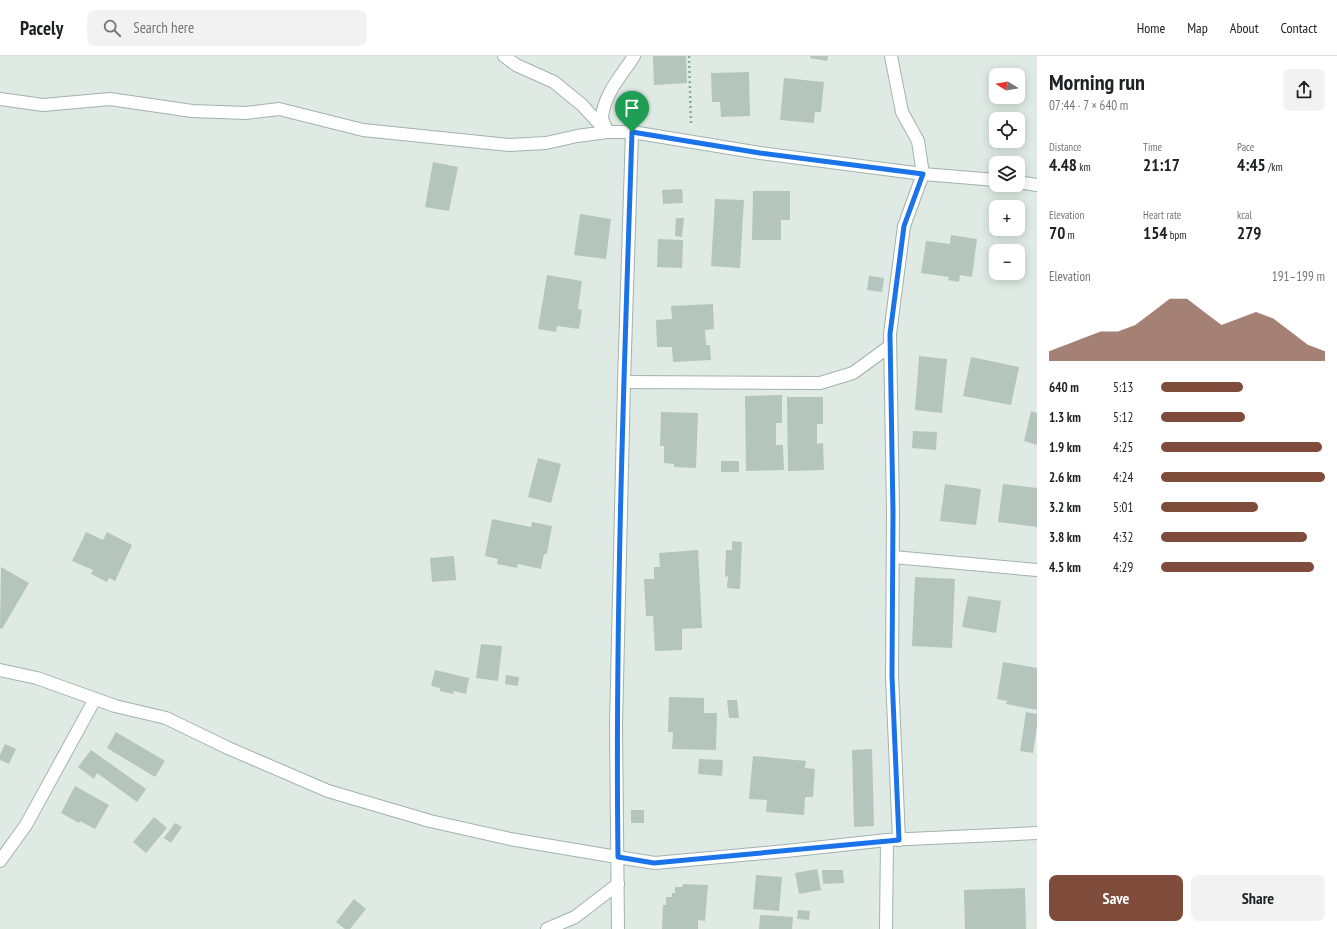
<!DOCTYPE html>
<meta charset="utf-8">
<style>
body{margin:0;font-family:"PT Sans Narrow",sans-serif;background:#f2f2f2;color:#202124;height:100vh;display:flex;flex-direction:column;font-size:15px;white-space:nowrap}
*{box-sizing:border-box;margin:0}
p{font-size:13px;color:#757577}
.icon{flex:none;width:22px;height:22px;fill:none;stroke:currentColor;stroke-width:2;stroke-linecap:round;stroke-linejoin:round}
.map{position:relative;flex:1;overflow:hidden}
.sheet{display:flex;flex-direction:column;background:#fff;width:300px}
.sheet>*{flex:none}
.needle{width:26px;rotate:281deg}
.buttons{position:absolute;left:989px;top:12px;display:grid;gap:8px}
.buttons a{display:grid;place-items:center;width:36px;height:36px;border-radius:8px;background:#fff;box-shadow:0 2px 10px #0003;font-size:20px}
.pin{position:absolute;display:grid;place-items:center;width:34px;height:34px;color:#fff;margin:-41px -17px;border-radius:50% 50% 50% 0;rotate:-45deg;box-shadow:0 0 4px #0007}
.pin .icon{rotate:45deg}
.round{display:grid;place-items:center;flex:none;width:42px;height:42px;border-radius:8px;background:#f2f2f2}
.head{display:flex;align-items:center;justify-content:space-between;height:68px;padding:0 12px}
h1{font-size:22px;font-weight:700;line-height:30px}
.metrics{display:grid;grid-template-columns:repeat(3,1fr);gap:6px;height:68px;padding:4px 12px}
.metrics div{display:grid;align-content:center}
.metrics b{font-size:17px;font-weight:700}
.metrics small{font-size:11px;font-weight:400}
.metrics p{font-size:11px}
.chart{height:112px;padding:8px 12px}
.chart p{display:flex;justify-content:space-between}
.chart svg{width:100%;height:72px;margin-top:4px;fill:#7f4b3a;opacity:.7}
.cta{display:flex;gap:8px;margin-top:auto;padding:8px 12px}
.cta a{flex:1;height:46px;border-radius:8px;background:#7f4b3a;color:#fff;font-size:16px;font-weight:700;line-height:46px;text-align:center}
.cta a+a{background:#f2f2f2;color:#202124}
ul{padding:0 12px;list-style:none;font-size:13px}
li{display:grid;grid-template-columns:64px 48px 1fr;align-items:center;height:30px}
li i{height:10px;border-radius:5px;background:#7f4b3a}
header{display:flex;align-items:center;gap:24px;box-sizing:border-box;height:56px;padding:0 20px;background:#fff;border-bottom:1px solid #e0e0e0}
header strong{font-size:19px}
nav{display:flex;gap:22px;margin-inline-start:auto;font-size:14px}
.search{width:280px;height:36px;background:#f2f2f2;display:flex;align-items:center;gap:10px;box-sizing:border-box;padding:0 14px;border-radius:8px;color:#757577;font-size:15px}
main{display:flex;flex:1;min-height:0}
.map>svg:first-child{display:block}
.building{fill:#b4c5be}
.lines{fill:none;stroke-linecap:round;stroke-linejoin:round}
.minor-casing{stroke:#a2b2ac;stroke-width:14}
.path{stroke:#7faea0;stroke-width:2.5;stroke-dasharray:2 3;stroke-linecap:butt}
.minor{stroke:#fff;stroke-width:12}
.route-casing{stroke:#fff;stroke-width:8}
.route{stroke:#1a73e8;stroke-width:5}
</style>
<header>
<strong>Pacely</strong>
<div class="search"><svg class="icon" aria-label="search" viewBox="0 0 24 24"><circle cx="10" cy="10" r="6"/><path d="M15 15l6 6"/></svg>Search here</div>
<nav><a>Home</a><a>Map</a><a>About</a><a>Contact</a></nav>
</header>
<main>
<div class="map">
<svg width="1037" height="873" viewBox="0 0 1037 873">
<rect width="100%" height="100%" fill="#dfeae5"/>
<g class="building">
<path d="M653 0H686L687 27 654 29Z"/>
<path d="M810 0H828L827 5 810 2Z"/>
<path d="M749 16 750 60 721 61 720 46H712L711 17Z"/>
<path d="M784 22 824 26 821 56H815L814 67 780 64Z"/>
<path d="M433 106 458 111 449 155 425 151Z"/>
<path d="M682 133 683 147 663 148 662 134Z"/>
<path d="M753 135H790V164H781V184H752Z"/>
<path d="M715 143 744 144 740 212 711 210Z"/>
<path d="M580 158 611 163 606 203 574 199Z"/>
<path d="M676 162H684L682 181 675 180Z"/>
<path d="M951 179 977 183 972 221 960 219 959 226 948 224 949 221 921 217 926 185 950 188Z"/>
<path d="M658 183 683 184 682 212 657 211Z"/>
<path d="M547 219 582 225 578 253 582 254 579 273 557 270 556 276 538 273Z"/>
<path d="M869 220 884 222 882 236 867 234Z"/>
<path d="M713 248 714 273 705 274 706 289H710L711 304 673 306 672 291H657L656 264 672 263 671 250Z"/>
<path d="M919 300 947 303 942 357 915 354Z"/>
<path d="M971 301 1019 311 1011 349 963 340Z"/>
<path d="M782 339V367H776V389H783L784 414 746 415 745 340Z"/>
<path d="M787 341H823V368H817V388L823 387 824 414 788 415Z"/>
<path d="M1031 355 1037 357V389L1024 385Z"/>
<path d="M661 356 698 357 696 412 674 411V408L664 407V390H660Z"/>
<path d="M913 375 937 376 936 394 912 392Z"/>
<path d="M538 402 561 408 551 447 528 441Z"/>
<rect x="721" y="405" width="18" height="11"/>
<path d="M945 428 981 433 976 469 940 465Z"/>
<path d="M1003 428 1037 432V471L998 466Z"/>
<path d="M492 463 531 471 532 466 552 470 547 498H544L541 513 518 508 517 512 497 508 498 503 485 500Z"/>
<path d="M86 476 103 484 107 476 132 489 115 525 109 522 107 526 91 518 93 514 72 505Z"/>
<path d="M732 485 742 486 740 533 727 532 728 520 725 521 726 494H732Z"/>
<path d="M698 494 702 572 682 573V594L655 595 653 560H646L644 523H654V511H660L659 497Z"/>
<path d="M454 500 456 524 432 526 430 502Z"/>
<path d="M1 511 29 527 2 573 0 572Z"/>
<path d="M915 521 955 523 952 592 912 590Z"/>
<path d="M968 540 1001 545 996 577 962 571Z"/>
<path d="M481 588 502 590 498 625 476 622Z"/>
<path d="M1003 606 1037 612V654L1006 648 1007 645 997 643Z"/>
<path d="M435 614 469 622 466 638 454 635 453 638 440 635V632L431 630Z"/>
<path d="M506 619 519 621 518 630 505 628Z"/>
<path d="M669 641 704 642V657H717L716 694 672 693 673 676H668Z"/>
<path d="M727 644H737L739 662H729Z"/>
<path d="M1026 656 1037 658V670L1033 697 1020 695Z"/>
<path d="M116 676 165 705 155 721 107 692Z"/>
<path d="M5 688 16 693 9 708 0 704V699Z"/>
<path d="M872 693 874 770 854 771 852 694Z"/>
<path d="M91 694 146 733 137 746 97 717 94 723 78 711Z"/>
<path d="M753 700 806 705 805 712 815 713 813 741H805L804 759 766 756 767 744 749 743Z"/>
<path d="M699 703 723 704 722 720 698 718Z"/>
<path d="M75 730 109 749 95 773 80 765 79 767 61 757Z"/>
<rect x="631" y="754" width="13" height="13"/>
<path d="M154 761 167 772 146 797 133 786Z"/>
<path d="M175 767 182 771 171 787 164 782Z"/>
<path d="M817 813 821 834 799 838 795 817Z"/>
<path d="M822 814H843L844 827 823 828Z"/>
<path d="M756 819 782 821 779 855 753 853Z"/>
<path d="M683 828 708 829 705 865 698 864V873H662L663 849H666V841H672V837H675V831H682Z"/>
<path d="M1025 832 1026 873H965L964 834Z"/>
<path d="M354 843 366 853 350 873H345L336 866Z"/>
<path d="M798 854 810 855 809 864 797 863Z"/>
<path d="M760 859 793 861 792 873H759Z"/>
</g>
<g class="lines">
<defs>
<g id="minor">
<path d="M504 0 516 9 554 26 582 49 607 76"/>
<path d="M891 0 902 56 918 85 923 118 904 170 890 278 893 455 892 620 899 784"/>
<path d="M0 43 43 49 110 43 192 55 246 57 279 53 363 74 509 89 546 87 577 80 607 76H632L760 97 923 118 996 124"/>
<path d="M606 73C605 69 602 65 602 61 604 38 622 19 634 0"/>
<path d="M1018 126 1037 129"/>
<path d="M624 326 820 327 853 317 890 290"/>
<path d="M893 501 1037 514"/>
<path d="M0 614 37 622 115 650 166 662 228 692 328 735 430 765 510 783 617 801 655 807 786 795 887 784 1037 777"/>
<path d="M0 805 26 769 95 643"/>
<path d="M547 873 575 861 618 828"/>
<path d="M618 873 616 669 624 326 632 76"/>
<path d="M886 873 887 784"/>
</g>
</defs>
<use href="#minor" class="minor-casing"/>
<path class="path" d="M689 0 691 69"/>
<use href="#minor" class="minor"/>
</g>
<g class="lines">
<defs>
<path id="route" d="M632 76 760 97 923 118 904 170 890 278 893 456 892 620 899 784 654 807 618 801C615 559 624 317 632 76Z"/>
</defs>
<use href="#route" class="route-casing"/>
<use href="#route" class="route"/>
</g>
</svg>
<div class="buttons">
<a><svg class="needle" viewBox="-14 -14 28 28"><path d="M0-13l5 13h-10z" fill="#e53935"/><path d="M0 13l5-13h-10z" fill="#757577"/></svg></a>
<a><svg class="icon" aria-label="locate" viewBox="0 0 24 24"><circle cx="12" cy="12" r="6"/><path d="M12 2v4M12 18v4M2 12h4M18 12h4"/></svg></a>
<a><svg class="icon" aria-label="layers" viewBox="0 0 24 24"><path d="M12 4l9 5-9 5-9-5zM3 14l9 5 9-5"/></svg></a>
<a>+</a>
<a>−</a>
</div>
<div class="pin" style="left:632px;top:76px;background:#1e9e55"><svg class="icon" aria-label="arrive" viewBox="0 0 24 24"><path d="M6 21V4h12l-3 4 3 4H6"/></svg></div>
</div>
<section class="sheet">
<div class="head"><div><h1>Morning run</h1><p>07:44 · 7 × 640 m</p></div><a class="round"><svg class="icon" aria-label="share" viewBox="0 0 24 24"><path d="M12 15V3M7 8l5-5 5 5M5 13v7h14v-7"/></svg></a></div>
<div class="metrics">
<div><p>Distance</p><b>4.48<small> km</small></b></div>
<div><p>Time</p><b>21:17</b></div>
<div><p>Pace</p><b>4:45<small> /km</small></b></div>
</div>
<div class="metrics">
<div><p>Elevation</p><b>70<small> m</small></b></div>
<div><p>Heart rate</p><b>154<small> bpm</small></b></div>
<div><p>kcal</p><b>279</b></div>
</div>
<div class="chart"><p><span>Elevation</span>191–199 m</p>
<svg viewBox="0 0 160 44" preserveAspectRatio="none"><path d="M0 44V38L10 34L20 30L30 26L40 26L50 22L60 14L70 6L80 6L90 14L100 22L110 18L120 14L130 18L140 26L150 34L160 38V44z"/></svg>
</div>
<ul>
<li><b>640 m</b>5:13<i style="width:50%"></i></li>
<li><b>1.3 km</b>5:12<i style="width:51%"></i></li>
<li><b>1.9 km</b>4:25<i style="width:98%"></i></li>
<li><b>2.6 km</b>4:24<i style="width:100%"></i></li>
<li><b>3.2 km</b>5:01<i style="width:59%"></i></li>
<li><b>3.8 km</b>4:32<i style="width:89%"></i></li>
<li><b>4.5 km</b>4:29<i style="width:93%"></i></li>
</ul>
<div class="cta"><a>Save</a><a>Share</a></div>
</section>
</main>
